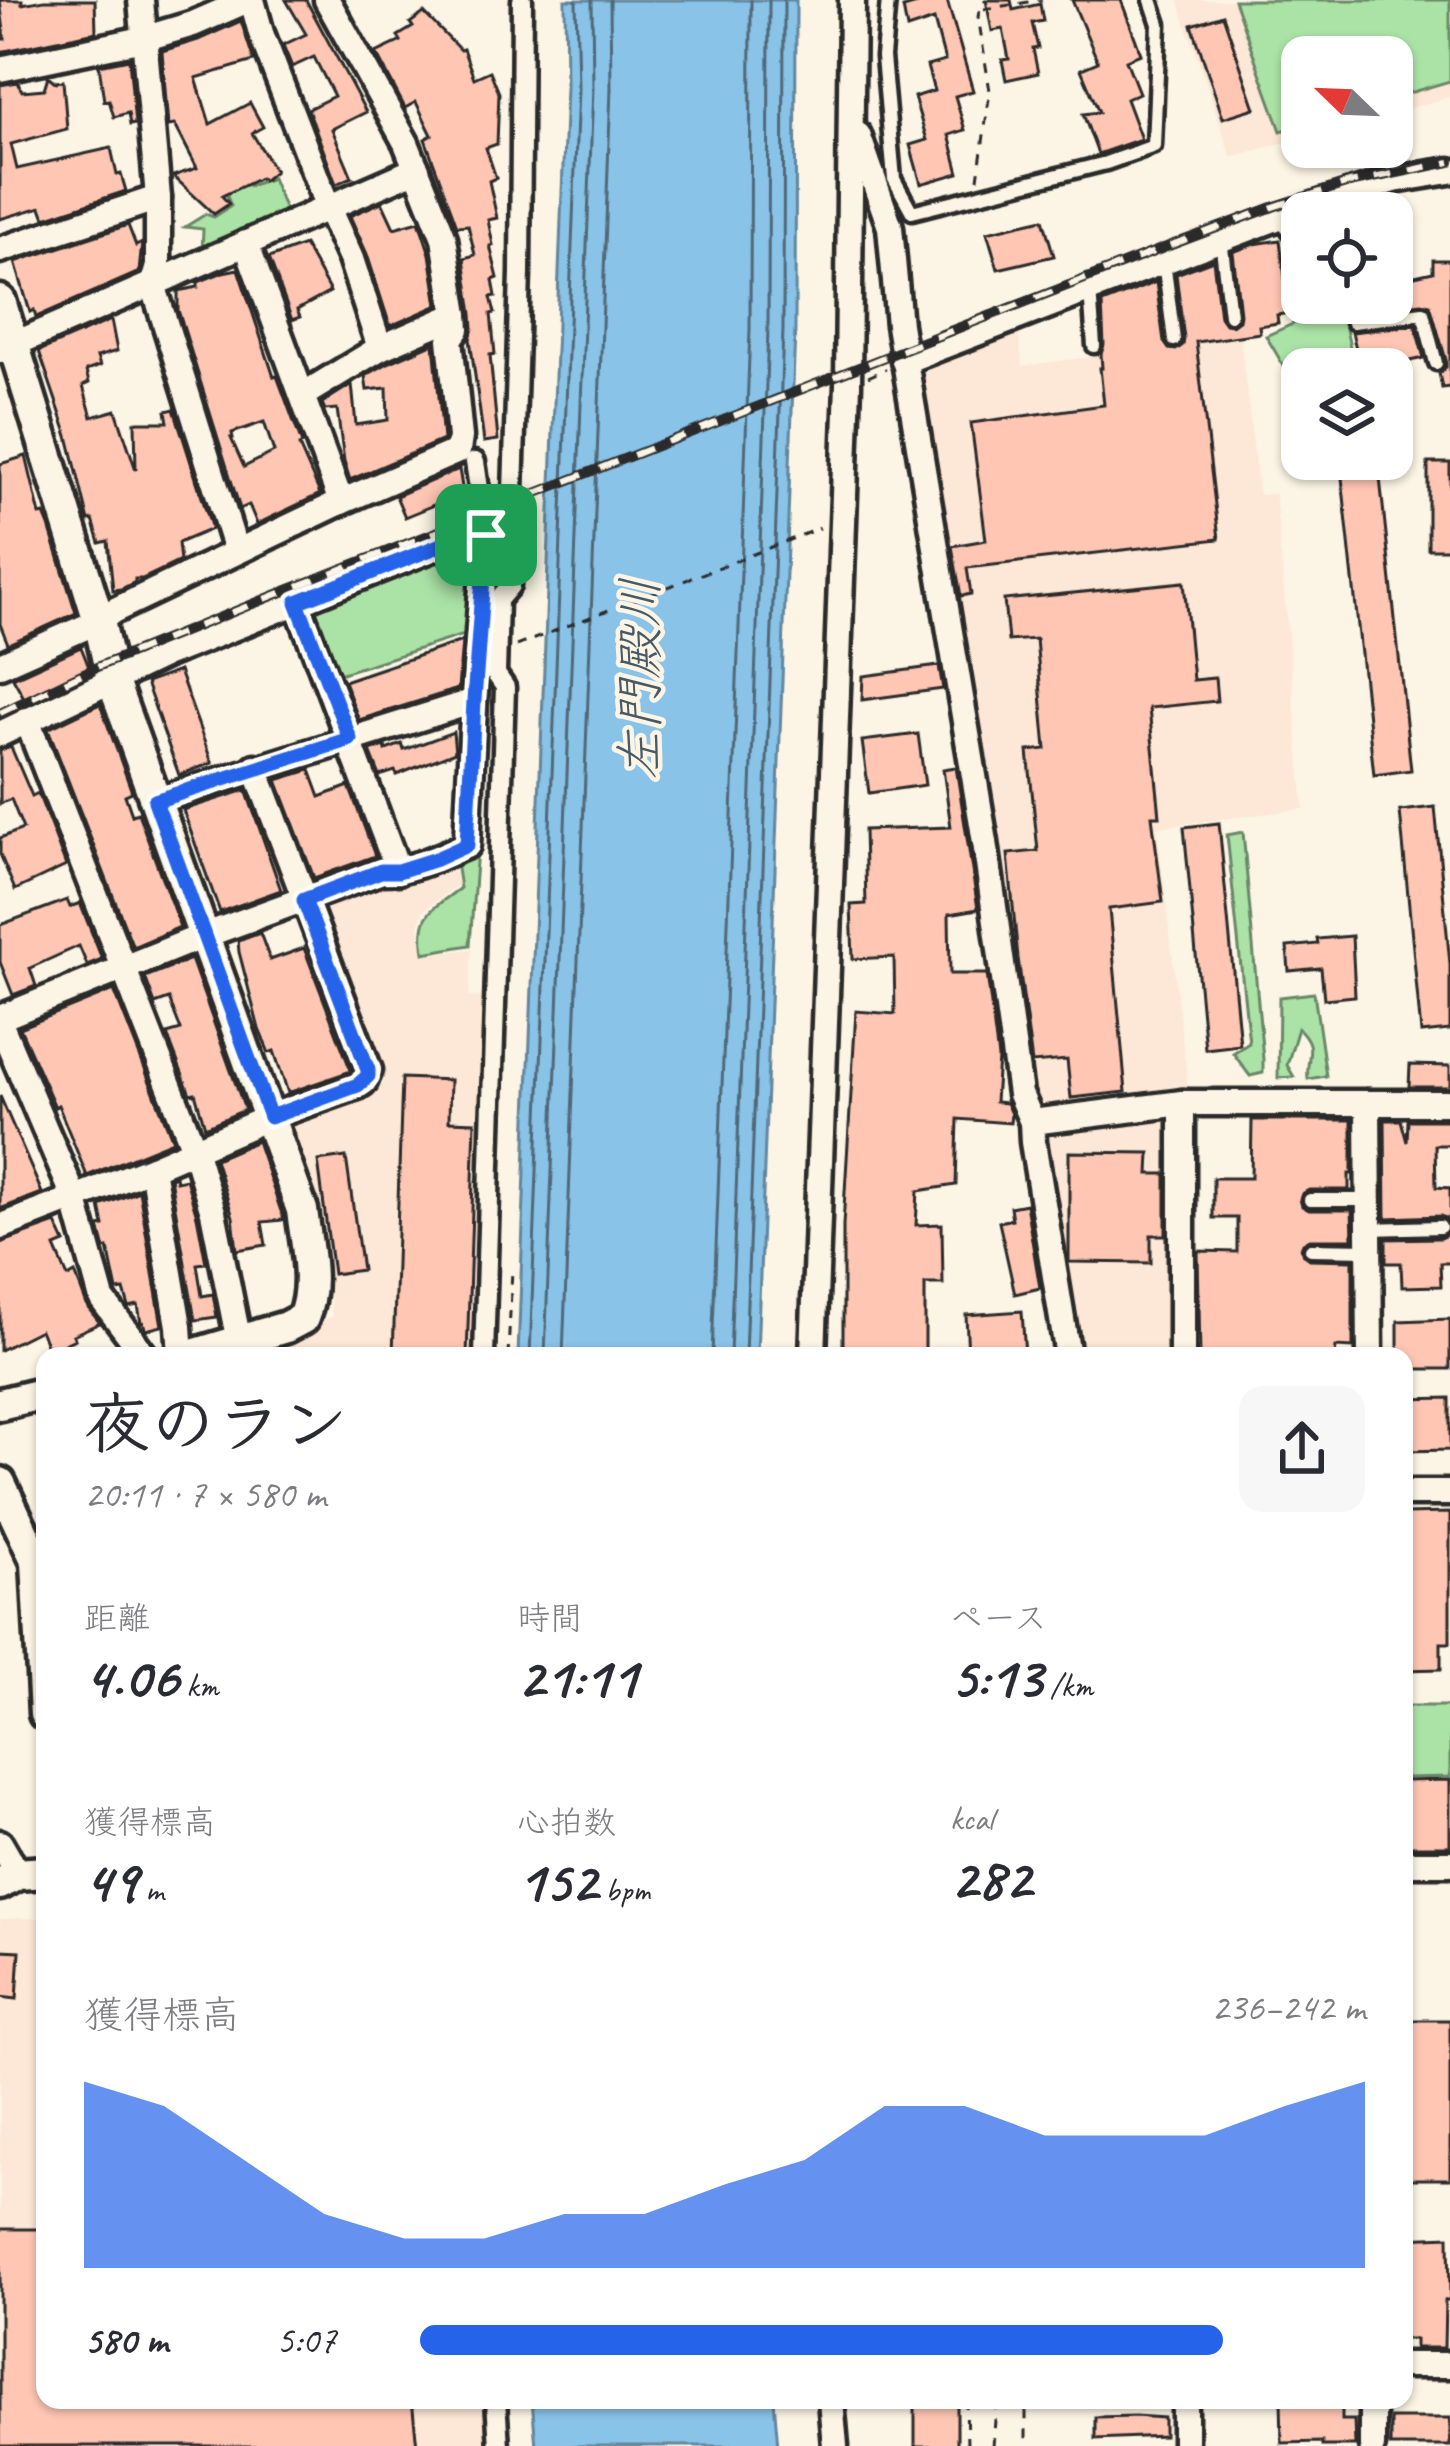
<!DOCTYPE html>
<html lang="ja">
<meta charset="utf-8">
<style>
body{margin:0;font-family:Caveat,"Klee One",sans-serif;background:#f7f7f7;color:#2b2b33;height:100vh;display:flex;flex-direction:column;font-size:45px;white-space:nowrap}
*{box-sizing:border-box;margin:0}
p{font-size:39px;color:#7c7c81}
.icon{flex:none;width:66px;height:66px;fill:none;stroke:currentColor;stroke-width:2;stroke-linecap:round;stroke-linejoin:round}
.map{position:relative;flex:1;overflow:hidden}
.sheet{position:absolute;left:36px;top:1347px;width:1377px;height:1062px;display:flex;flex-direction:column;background:#fff;border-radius:24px;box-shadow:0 3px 9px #0004}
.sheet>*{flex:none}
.needle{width:78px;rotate:293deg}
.fabs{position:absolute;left:1281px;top:36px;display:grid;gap:24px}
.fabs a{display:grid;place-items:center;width:132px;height:132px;border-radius:24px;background:#fff;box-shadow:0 3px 9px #0004;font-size:60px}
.pin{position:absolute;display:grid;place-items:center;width:102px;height:102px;color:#fff;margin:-51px;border-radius:24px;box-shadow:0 6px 18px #0006}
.round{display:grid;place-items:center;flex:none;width:126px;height:126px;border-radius:24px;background:#f7f7f7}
.summary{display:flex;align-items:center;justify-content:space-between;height:204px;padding:0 48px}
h1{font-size:66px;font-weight:800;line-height:90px}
.figures{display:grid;grid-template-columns:repeat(3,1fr);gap:18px;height:204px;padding:12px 48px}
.figures div{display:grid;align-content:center}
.figures b{font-size:60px;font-weight:800}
.figures small{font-size:33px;font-weight:400}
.figures p{font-size:33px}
.chart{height:336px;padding:24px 48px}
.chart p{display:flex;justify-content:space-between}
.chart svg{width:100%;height:216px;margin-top:12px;fill:#2563eb;opacity:.7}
ul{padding:0 48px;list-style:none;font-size:39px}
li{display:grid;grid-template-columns:192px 144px 1fr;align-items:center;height:90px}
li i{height:30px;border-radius:15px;background:#2563eb}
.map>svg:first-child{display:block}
.built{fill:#fde7d6}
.green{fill:#abe3a6;stroke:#6b8768;stroke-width:3}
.water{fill:#89c3e8;stroke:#63869c;stroke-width:3}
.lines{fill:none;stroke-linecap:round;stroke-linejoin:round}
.shore{stroke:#516877;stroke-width:3}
.building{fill:#ffc6b3;stroke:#2b2b2b;stroke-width:3;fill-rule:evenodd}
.service-casing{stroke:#2b2b2b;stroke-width:21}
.pedestrian-casing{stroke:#2b2b2b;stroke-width:27}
.minor-casing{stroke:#2b2b2b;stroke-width:33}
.tertiary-casing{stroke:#2b2b2b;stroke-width:39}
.path{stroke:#2b2b2b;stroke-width:3;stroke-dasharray:9 9;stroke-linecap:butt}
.service{stroke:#fcf5e5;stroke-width:12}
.pedestrian{stroke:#fcf5e5;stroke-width:18}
.minor{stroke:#fcf5e5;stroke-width:24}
.tertiary{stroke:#fcf5e5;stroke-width:30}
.rail-casing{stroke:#2b2b2b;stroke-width:10}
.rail{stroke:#fcf5e5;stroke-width:6;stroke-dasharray:18;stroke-linecap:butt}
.route-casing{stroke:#fff;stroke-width:24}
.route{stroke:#2563eb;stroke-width:15}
.labels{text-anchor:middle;stroke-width:9;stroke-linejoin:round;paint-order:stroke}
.water-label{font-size:51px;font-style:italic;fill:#475964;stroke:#fcf5e5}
</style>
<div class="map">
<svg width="1450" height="2446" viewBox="0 0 1450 2446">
<rect width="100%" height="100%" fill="#fcf5e5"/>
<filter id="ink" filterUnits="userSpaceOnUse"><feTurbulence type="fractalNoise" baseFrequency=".00833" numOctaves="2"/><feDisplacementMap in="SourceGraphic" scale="24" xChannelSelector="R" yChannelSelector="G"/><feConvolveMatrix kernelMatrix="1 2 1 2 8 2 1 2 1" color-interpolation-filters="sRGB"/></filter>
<g filter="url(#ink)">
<g class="built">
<path d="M1178 0H1450V97L1392 113V57H1302V138L1231 157Z"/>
<path d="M1019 331 1022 366 1240 337 1259 495 1275 494 1304 809 1157 827 1188 1087 1046 1108 1028 1093 911 383 930 369Z"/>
<path d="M452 858 458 885 423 911 419 927 422 955 472 949 469 997 485 998 472 1356H235L291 1341 332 1316 319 1203 291 1123 383 1084 323 921 330 901Z"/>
<path d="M1173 1115 1174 1356H1078L1041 1142 1049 1130Z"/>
<path d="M45 1918V2400H484L488 2446H0V1919Z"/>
</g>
<g class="green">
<path d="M1234 0H1450V81L1392 98V57H1302V125L1281 131Z"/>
<path d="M272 178 287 215 202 252 203 229 185 227 206 214 214 217 231 206 226 194 244 181 249 186Z"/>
<path d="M1340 303 1355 369H1302V397L1266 336Z"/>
<path d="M468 550 475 555 470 633 336 675 314 617 319 606Z"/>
<path d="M1243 832 1263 1059V1073L1250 1076 1233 1053 1249 1043 1227 835Z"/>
<path d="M477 848 470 945 424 953C418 913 430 911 460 888L455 856Z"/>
<path d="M1314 993 1326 1076 1308 1079C1305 1056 1319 1048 1298 1028L1287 1065 1294 1077 1278 1078 1279 997Z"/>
<path d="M1404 1706H1450V1777L1404 1778Z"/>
</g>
<g class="water">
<path d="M565 0H796L795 330 757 1356H518L566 87Z"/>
<path d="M532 2400H774L778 2446H536Z"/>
</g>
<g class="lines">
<g class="shore">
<path d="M530 1356 578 88 576 0"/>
<path d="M545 1356 593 88 592 0"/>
<path d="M563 1356 611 89 610 0"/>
<path d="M712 1356 750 329 751 0"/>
<path d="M730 1356 768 330 769 0"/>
<path d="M745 1356 783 330 784 0"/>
</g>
</g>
<g class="building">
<path d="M0 0H22V4L44 0H95L96 32 0 52V39H5Z"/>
<path d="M286 0H306L366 112 332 129 352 177 336 184 308 109 334 96 314 57 292 67 283 45 306 34Z"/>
<path d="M917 0H947L973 91 955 96 965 130 949 135 959 173 921 184 910 145 927 140 914 97 934 91 927 66 945 61 934 20 907 29 903 8 918 4Z"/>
<path d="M986 0H1011L1013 10 1040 4 1043 21 1032 23 1038 48 1033 49 1038 73 1006 80 1002 60 1009 59 1003 29 992 31Z"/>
<path d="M1072 0H1121L1141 54 1126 60 1139 93 1126 99 1141 139 1098 154 1083 114 1099 112 1081 69 1098 62Z"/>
<path d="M424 13 460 50 463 49 474 78 490 71 499 93 497 144 486 148 496 178 489 181 497 218 488 220 493 245 490 246 498 278 493 280 496 296 491 297 495 313 491 314 495 354 490 355 498 440 484 442 470 339 473 328 472 314 464 258 475 255 468 225 457 226 425 139 432 135 416 102 405 108 376 53 401 41 398 36 413 27 410 23Z"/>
<path d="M1223 15 1255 108 1223 118 1192 25Z"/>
<path d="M241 21 254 61 196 78 210 124 250 103 263 127 252 133 275 171 263 181 260 178 222 196 229 204 214 214 173 176 197 168 175 125 168 126 162 51 198 40Z"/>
<path d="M129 59 135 124 130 125 128 113 114 117 109 100 104 101 99 65Z"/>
<path d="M48 76 55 82 63 81 67 129 11 144 17 169 111 148 117 175 121 174 126 191 45 218 41 207 0 219V85L18 82 22 91 44 89Z"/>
<path d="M382 202 394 228 419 221 430 254 438 305 390 326 367 254 350 216Z"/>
<path d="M1043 219 1054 256 998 269 987 232Z"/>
<path d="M128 225 136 246 142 243 139 272 36 317 34 310 30 312 15 262Z"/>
<path d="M1280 240 1285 278 1302 266V311L1277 315 1278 323 1259 326 1260 333 1196 342 1219 539 967 568 971 594 961 596 952 546 986 540 971 423 1104 405 1100 368H1102L1101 354 1104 345 1102 303 1156 282 1164 342 1169 349 1176 350 1183 345 1184 339 1176 274 1213 260 1220 317 1225 324 1232 325 1239 320 1240 314 1233 252 1254 244Z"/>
<path d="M304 245 330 292 297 310 300 317 292 320 269 258Z"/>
<path d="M1433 260H1450V387L1442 388 1439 373 1446 367V360L1430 305 1422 303 1361 310 1359 303H1392V281L1433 272Z"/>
<path d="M238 269 274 377 277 376 302 444 299 446 320 494 257 524 249 505 240 509 178 310V291L198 287V282L223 272ZM264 422 274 452 244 467 231 438H233L232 433Z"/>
<path d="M111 320 117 351 97 357 100 366 86 371 89 383 83 386 92 417 116 410 136 470 135 422H168L166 411 174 409 212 529 178 543 180 561 142 579H135V582L121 589 113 590 108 541 100 543 93 520 89 521 68 436 39 351Z"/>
<path d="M1415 325 1424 358 1376 369H1373L1372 363 1360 366 1352 332Z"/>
<path d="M434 343 443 440 350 480 344 461 337 409 325 410 322 403 352 384 356 425 388 420 387 388 367 390 365 376 388 363Z"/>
<path d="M26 456 40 515 44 514 49 526 76 613 8 644 0 624V464Z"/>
<path d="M1340 459H1378L1411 770 1374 775Z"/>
<rect x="1428" y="463" width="22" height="86"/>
<path d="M459 469 463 493 405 517 396 496Z"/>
<path d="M1184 582 1193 680 1215 678 1217 701 1149 708 1160 816H1152L1163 902 1109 909 1126 1092 1071 1098 1067 1060 1032 1063 1018 958 1008 854 1038 851 1028 751 1046 749 1036 639 1008 641 1004 600Z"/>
<path d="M462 641 458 689 359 720 344 681Z"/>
<path d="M81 647 91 672 27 703 13 678Z"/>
<path d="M939 666 943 689 862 700 863 676Z"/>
<path d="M179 671 212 763 179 775 146 683Z"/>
<path d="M100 704 132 792 125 795 132 815 138 813 180 927 133 947 48 729Z"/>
<path d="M453 732 455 752 397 775 395 771 380 776 370 751 385 746 386 750 402 744 404 750Z"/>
<path d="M918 734 925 785 869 793 862 741Z"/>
<path d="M11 747 32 796 38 793 66 866 15 890 0 854V838L23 829 11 799 0 804V750Z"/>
<path d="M956 767 978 909 949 914 950 974H987L998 1058 995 1102 1006 1103 1011 1114 1010 1123 958 1119 956 1185 918 1191 916 1225 942 1224 943 1284H925V1356H843V1225L856 1011 895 1014 894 957 853 959 851 905 866 904 864 830 951 827 943 769Z"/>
<path d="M310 770 320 797 349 786 375 856 314 878 277 780Z"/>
<path d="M246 790 281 890 220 912 183 810Z"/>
<path d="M1435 807 1450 964V1030L1421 1033 1400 811Z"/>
<path d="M1219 823 1240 1045 1205 1049 1184 827Z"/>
<path d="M67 900 70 907 80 903 102 959 87 965 79 946 30 968 36 986 13 995 0 962V925Z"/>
<path d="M260 933 270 960 304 948 351 1071 288 1093 274 1051 269 1053 259 1029 239 952 238 941Z"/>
<path d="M1352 936 1355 996 1324 999 1321 968 1289 971 1287 947 1318 944 1317 939Z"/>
<path d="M191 959 245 1110 205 1127 195 1093 190 1094 167 1034 181 1030 169 999 155 1004 145 977Z"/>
<path d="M114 990 173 1141 87 1176 58 1105 55 1107 20 1028Z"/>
<path d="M1410 1065 1450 1066V1087H1409Z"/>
<path d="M402 1078 450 1080 449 1121 475 1122 467 1356H393Z"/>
<path d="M0 1096 42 1193 0 1209Z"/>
<path d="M1252 1120H1352V1174H1349V1190H1309L1302 1194 1300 1199 1302 1206 1309 1210H1352L1353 1239H1310L1303 1243 1301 1248 1303 1255 1310 1259 1353 1260V1348L1336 1347 1335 1356H1200L1198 1251 1237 1252V1218H1213V1178H1251Z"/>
<path d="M1385 1120H1401L1407 1142 1408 1120H1450V1145H1435L1436 1187 1450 1188V1225L1446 1218 1440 1216 1386 1218Z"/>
<path d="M257 1141 284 1220 262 1222 266 1245 237 1250 233 1217 215 1159Z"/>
<path d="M1069 1152 1150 1153 1149 1174H1166V1235H1151V1263L1069 1262Z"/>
<path d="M346 1157 362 1270 333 1274 318 1161Z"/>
<path d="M175 1176 176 1181 186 1179 197 1216 206 1263 197 1264 202 1296 213 1294 217 1317 195 1320 170 1178Z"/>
<path d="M139 1191 162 1326 146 1330 143 1322 141 1323 138 1305 129 1307 124 1290 117 1291 108 1248 105 1249 99 1227 104 1226 100 1206Z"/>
<path d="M1026 1204 1040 1288 1015 1294 999 1222 1012 1219 1010 1207Z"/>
<path d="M56 1223 65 1243 55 1247 68 1277 75 1273 88 1308 100 1323 73 1335 75 1339 49 1351 40 1330 0 1350V1243Z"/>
<path d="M1450 1229V1263H1440L1441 1286 1402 1287 1401 1263H1386V1239L1440 1238 1446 1235Z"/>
<path d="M1022 1311 1025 1356H968L966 1315Z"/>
<path d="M1450 1319V1369H1404V1356H1398V1321Z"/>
<path d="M1450 1398V1450L1404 1451V1399Z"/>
<path d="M1450 1513V1643H1441V1669L1404 1670V1514Z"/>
<path d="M1450 1780V1846H1404V1781Z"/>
<path d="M0 1950 20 1951 17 1999 0 1997Z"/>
<rect x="1404" y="2020" width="46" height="159"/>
<path d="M0 2229H45V2400H412L417 2446H0Z"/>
<path d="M1449 2236 1450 2300H1445L1444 2348H1415V2339H1404V2238Z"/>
<rect x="915" y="2400" width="42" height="46"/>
<path d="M1281 2400H1342V2420H1354L1355 2446H1322V2442L1282 2443Z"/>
<path d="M1135 2416 1164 2418V2436L1095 2439V2417Z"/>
<rect x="1390" y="2418" width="60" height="28"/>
</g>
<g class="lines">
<defs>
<g id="service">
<path d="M888 0 883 57 894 179 912 212 1106 163 1154 146 1159 24 1151 0"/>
<path d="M1280 218 1302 248"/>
<path d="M1221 239 1230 315"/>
<path d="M1164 261 1174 340"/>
<path d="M1090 289 1094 346"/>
<path d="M1348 303 1353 322 1423 313 1436 363"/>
<path d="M1310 1200H1369"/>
<path d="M1370 1229 1440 1227"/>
<path d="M1311 1249 1369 1250"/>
</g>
<g id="pedestrian">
<path d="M475 462 486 534"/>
<path d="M486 522 499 520 498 568"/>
<path d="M484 1356 505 687 496 674 498 600 510 586 520 273 522 0"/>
<path d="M496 2400 499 2446"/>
</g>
<g id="minor">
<path d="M141 0 158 198V266L153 284 236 551"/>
<path d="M252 0 261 33 328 208 351 259 380 348"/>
<path d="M0 69 143 39 193 24 248 0"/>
<path d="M858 135 890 227 899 325 985 842 1020 1094 1032 1122 1033 1142 1068 1356"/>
<path d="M246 243 341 502"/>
<path d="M0 250 158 198"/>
<path d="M1 350 417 169"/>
<path d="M904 361 1279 217 1394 180 1450 171"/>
<path d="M303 395 380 348 456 315"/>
<path d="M297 602 398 871"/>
<path d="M0 665 99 621 113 611 341 502 458 451 460 437 450 339 457 329 456 315 444 238 406 143 327 0"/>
<path d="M27 720 194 1149 213 1212 239 1342"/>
<path d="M0 734 167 654 474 532 486 535 474 701 467 845C439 857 412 871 381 871L203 936 0 1018"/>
<path d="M155 801 474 701"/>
<path d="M0 1023 74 1197 102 1299 145 1356"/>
<path d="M1368 1103 1370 1356"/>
<path d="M1032 1122 1182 1103H1450"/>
<path d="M152 1168 179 1326 181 1356"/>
<path d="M0 1227 152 1168 270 1117 358 1086 364 1082 369 1070 255 767"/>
<path d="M813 1356 848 384 852 0"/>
<path d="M1182 1356V1103"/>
<path d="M1404 1493H1450"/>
<path d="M0 1843 18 1874"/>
<path d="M1404 1863H1450"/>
<path d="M1404 2365H1450"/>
<path d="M831 2400 835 2446"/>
<path d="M1185 2400V2446"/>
<path d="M1372 2400V2446"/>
</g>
<g id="tertiary">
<path d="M0 301 99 621 112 679 302 1210C306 1245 317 1284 303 1318L286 1327 189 1356"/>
<path d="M0 1404 45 1393"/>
<path d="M0 1483 37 1562 45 1714"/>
<path d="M0 1884 18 1874 45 1872"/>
</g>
</defs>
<use href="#service" class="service-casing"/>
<use href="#pedestrian" class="pedestrian-casing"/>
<use href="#minor" class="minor-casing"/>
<use href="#tertiary" class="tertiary-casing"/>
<g class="path">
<path d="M984 9 1042 0"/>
<path d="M978 179 990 91 978 16 985 0"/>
<path d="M868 377 886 369"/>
<path d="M516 646 820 528"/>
<path d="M508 1356 512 1269"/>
<path d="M966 2400 967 2446"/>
<path d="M986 2400 993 2407 1013 2406"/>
<path d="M1015 2400 1017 2408 1026 2411V2446"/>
<path d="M993 2446 996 2407"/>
</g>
<use href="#service" class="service"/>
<use href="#pedestrian" class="pedestrian"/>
<use href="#minor" class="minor"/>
<use href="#tertiary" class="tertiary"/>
<defs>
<path id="rail" d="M0 713 92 669 275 595 1174 244 1273 207 1349 183 1450 162"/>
</defs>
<use href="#rail" class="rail-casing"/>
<use href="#rail" class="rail"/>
</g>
</g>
<g class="lines" filter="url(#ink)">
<defs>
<path id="route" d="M474 532 486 535 474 701 467 845 436 859 398 871H381L304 900 368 1070V1076L358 1085 270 1117 155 801 350 739 297 602Z"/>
</defs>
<use href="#route" class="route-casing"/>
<use href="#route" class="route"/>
</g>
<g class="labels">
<g class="water-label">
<text transform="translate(639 679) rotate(-90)" y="18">左門殿川</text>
</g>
</g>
</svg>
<div class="fabs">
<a><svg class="needle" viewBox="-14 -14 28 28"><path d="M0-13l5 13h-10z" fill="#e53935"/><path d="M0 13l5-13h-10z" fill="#7c7c81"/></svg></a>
<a><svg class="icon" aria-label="locate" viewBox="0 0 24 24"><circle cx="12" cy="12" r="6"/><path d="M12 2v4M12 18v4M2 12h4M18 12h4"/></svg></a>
<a><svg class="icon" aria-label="layers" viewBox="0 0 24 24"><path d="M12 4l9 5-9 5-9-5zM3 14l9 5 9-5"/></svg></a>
</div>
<div class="pin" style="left:486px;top:535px;background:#1e9e55"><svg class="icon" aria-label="arrive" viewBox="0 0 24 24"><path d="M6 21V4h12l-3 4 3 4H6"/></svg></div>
<section class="sheet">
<div class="summary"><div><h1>夜のラン</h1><p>20:11 · 7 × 580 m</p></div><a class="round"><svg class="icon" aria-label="share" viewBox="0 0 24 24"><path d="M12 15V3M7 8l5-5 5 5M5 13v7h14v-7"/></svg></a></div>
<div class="figures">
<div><p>距離</p><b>4.06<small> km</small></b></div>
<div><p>時間</p><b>21:11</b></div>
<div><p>ペース</p><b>5:13<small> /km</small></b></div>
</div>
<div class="figures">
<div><p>獲得標高</p><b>49<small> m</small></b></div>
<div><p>心拍数</p><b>152<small> bpm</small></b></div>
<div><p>kcal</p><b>282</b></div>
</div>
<div class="chart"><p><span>獲得標高</span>236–242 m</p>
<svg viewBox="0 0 160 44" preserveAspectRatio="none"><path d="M0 44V6L10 11L20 22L30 33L40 38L50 38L60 33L70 33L80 27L90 22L100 11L110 11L120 17L130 17L140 17L150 11L160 6V44z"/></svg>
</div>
<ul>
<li><b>580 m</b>5:07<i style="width:85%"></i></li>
</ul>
</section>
</div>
